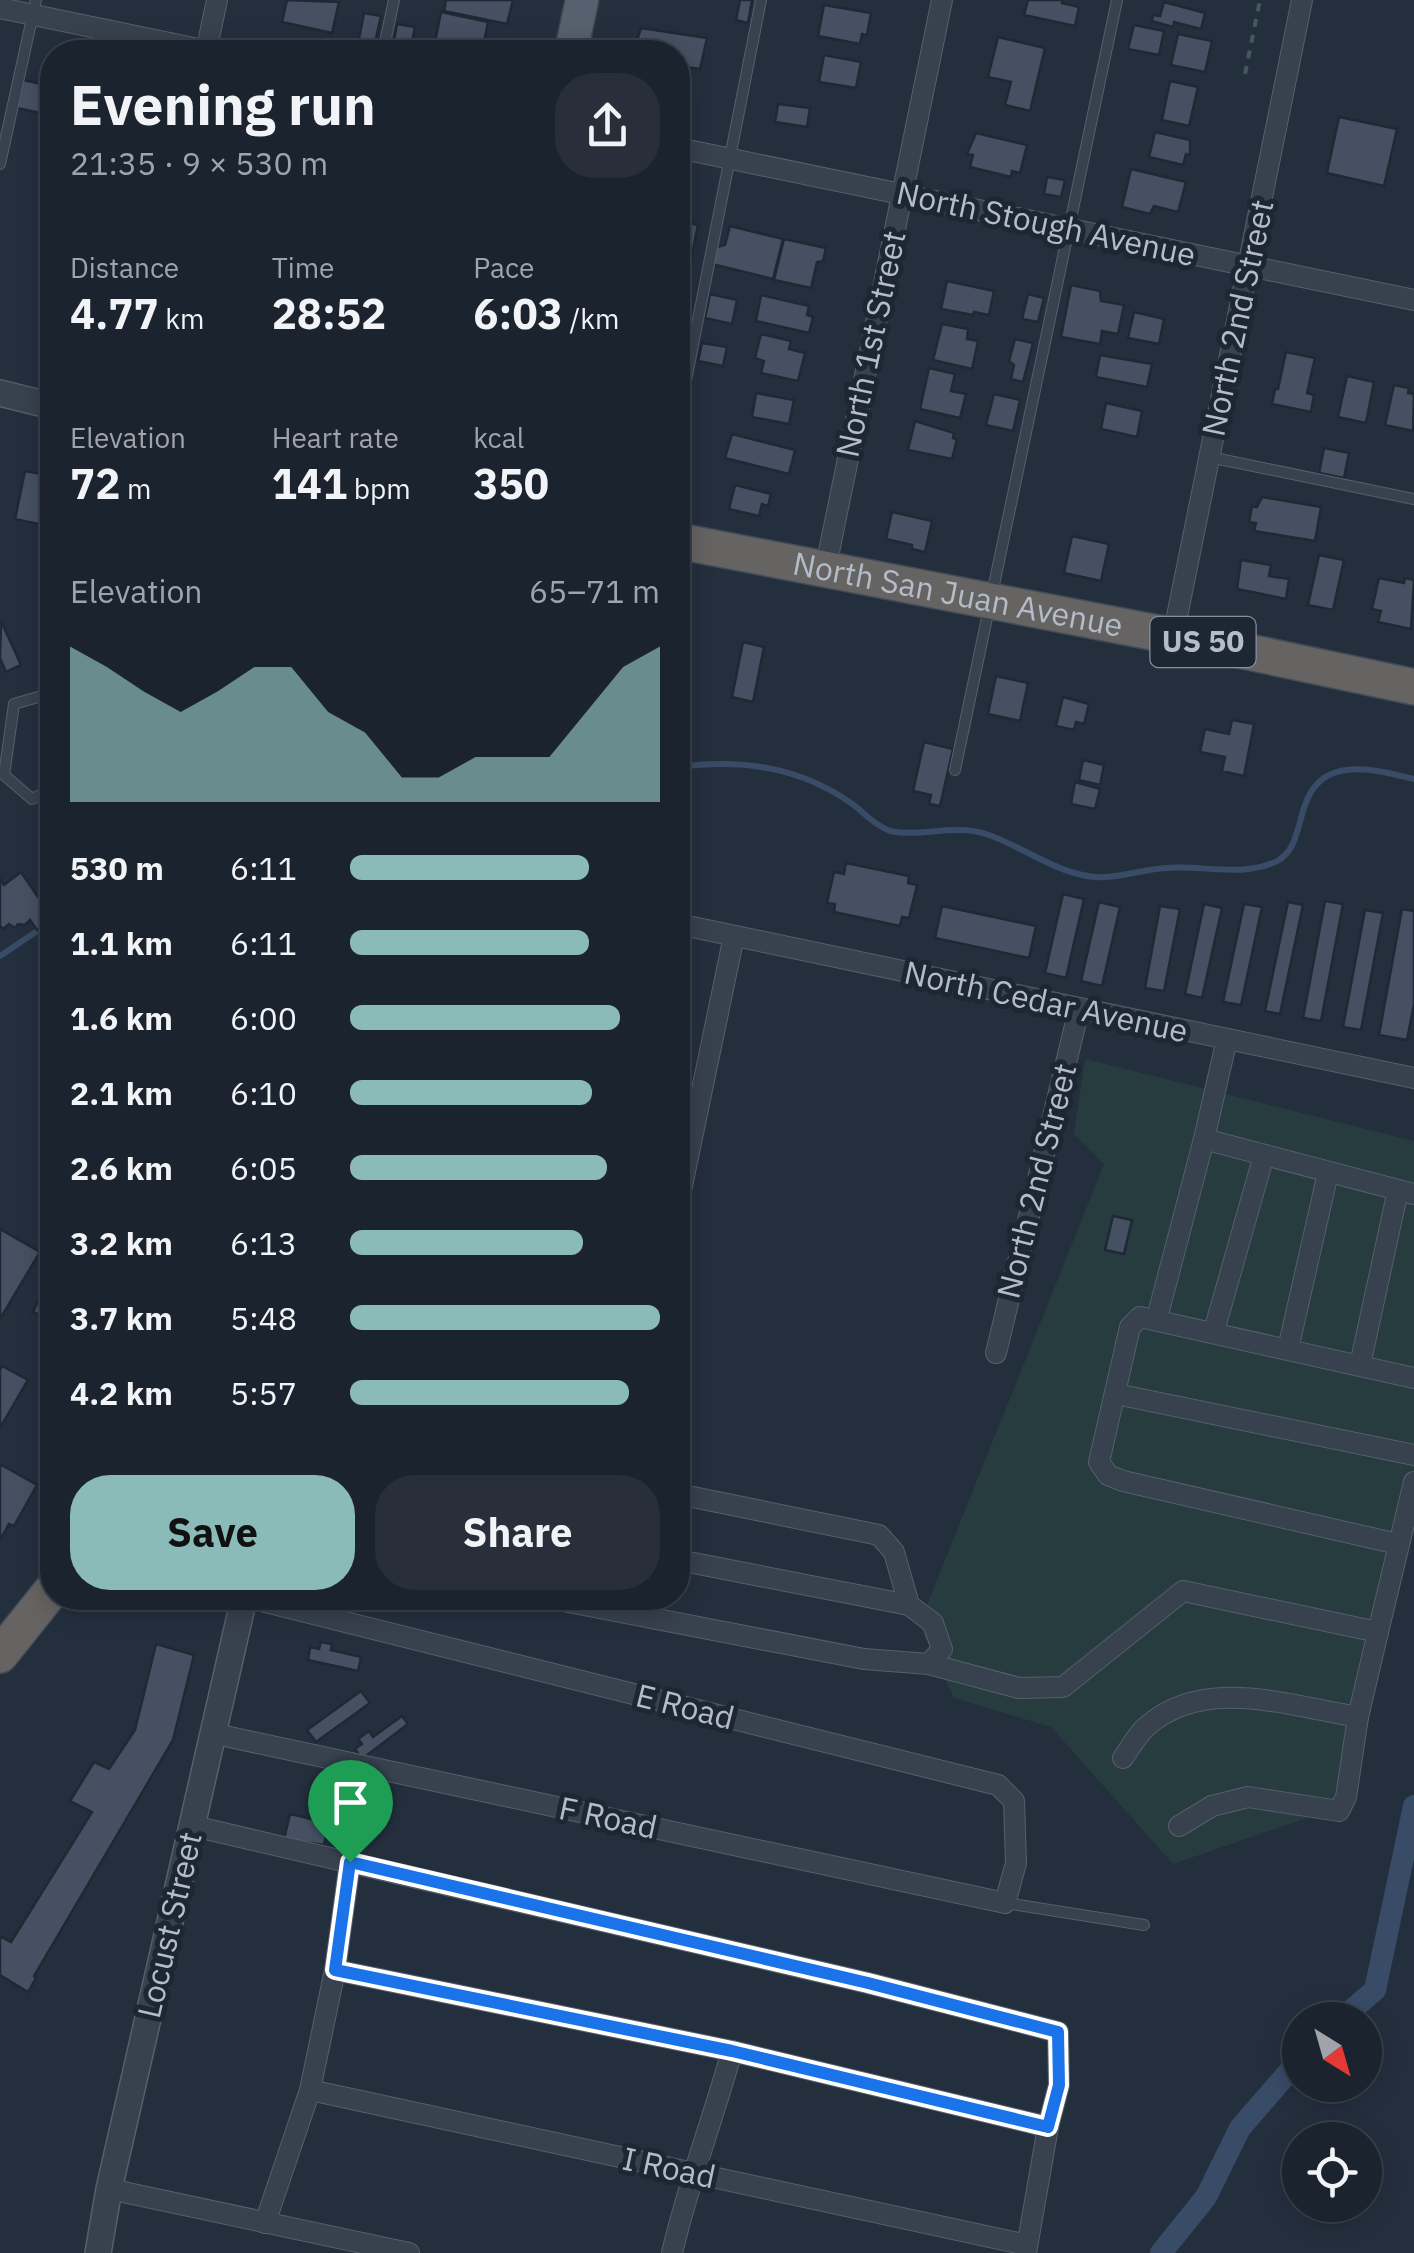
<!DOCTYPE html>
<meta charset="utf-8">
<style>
body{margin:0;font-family:"IBM Plex Sans",sans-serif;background:#282f3a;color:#f1f3f6;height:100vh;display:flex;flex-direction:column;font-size:38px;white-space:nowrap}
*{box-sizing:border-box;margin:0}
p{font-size:32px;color:#a0a4aa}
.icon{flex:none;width:55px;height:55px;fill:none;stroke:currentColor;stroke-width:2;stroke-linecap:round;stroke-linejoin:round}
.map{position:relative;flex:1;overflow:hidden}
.drawer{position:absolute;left:40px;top:40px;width:650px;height:1570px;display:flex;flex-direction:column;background:#1b232e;border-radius:40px;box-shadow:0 5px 25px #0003,0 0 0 2px #39404a}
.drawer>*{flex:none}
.needle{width:65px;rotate:143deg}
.fabs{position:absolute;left:1282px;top:2002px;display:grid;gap:20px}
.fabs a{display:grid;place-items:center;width:100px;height:100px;border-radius:50%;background:#1b232e;box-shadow:0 5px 25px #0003,0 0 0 2px #39404a;font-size:50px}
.pin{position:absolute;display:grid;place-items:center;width:85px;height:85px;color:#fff;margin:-102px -42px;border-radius:50% 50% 50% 0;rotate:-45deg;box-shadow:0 0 10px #0007}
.pin .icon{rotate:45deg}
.round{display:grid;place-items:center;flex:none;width:105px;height:105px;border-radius:40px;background:#282f3a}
.head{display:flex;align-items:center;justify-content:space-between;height:170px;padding:0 30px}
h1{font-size:55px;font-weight:800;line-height:75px}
.metrics{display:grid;grid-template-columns:repeat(3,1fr);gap:15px;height:170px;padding:10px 30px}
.metrics div{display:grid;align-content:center}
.metrics b{font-size:42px;font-weight:800}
.metrics small{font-size:28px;font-weight:400}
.metrics p{font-size:28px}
.chart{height:280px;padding:20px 30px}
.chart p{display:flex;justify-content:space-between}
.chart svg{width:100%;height:180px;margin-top:10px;fill:#8bbbb9;opacity:.7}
.primary-button{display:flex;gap:20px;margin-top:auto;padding:20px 30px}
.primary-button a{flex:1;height:115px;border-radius:40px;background:#8bbbb9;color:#111;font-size:40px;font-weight:800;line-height:115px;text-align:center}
.primary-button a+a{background:#282f3a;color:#f1f3f6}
ul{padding:0 30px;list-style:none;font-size:32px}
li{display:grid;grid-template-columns:160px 120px 1fr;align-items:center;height:75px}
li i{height:25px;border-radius:12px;background:#8bbbb9}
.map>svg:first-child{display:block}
.green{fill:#263c3f}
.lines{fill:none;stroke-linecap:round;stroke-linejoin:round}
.stream{stroke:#394c67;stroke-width:6}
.canal{stroke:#394c67;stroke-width:22}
.building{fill:#455162;stroke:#1f2835;stroke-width:2.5}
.service-casing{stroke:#565f6c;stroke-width:12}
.minor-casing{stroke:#565f6c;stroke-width:22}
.tertiary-casing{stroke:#565f6c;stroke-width:28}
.primary-casing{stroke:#414a57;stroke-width:35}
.trunk-casing{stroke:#434c59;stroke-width:38}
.path{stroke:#44595c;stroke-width:4;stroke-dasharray:8 8;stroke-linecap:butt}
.service{stroke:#38414e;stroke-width:10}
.minor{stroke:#38414e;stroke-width:20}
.tertiary{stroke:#38414e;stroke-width:25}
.primary{stroke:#56606e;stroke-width:32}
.trunk{stroke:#656462;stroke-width:35}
.route-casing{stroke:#fff;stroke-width:20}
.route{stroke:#1a73e8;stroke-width:12}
.labels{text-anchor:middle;stroke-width:10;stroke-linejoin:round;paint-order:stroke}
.shield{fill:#1d2633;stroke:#878f9c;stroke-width:2.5}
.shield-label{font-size:30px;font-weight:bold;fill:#b4bcc9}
.street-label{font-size:32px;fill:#b4bcc9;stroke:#1d2633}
</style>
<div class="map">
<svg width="1414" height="2253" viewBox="0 0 1414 2253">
<rect width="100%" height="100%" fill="#242f3e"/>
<path class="green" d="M1085 1059 1414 1141V1478L1336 1808 1173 1864 1051 1727 954 1698 919 1625 1104 1164 1074 1134Z"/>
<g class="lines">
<g class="stream">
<path d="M678 767C740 759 798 766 851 803 864 812 879 830 895 832 924 836 957 824 986 834 1024 846 1064 880 1106 877 1126 876 1146 869 1166 868 1202 865 1247 878 1279 860 1291 852 1294 842 1298 829 1301 819 1303 809 1307 800 1325 755 1377 770 1414 779"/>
<path d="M0 956 52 921"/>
</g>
<g class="canal">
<path d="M1340 2020 1375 1990 1414 1806"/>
<path d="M1161 2253 1206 2197 1240 2128 1300 2059"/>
</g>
</g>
<g class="building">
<path d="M287 0 339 2 332 33 282 22Z"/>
<path d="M446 0H513L507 24 444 11Z"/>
<path d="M740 0H752L748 23 736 20Z"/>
<path d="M1028 0H1063L1062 3 1079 7 1075 26 1024 15Z"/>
<path d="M1164 2 1205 13 1201 29 1174 22 1173 27 1152 21 1153 15 1160 16Z"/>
<path d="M824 5 871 13 867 35 862 34 860 44 818 36Z"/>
<path d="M441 12 488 22 482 52H433Z"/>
<path d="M364 13 381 16 373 52 357 49Z"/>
<path d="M397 24 415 27 410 52H392Z"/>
<path d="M1134 25 1164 31 1159 55 1128 49Z"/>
<path d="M641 28 707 38 700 69 686 67 679 93 678 52H633Z"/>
<path d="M1178 34 1212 41 1205 72 1171 65Z"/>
<path d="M998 37 1045 48 1030 111 1005 105 1011 82 988 77Z"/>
<path d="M824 55 861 62 856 88 819 82Z"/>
<path d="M23 80 46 85 40 113 17 108Z"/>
<path d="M1170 81 1198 87 1189 126 1162 120Z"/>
<path d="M778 104 810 108 807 127 775 122Z"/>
<path d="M1339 117 1397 129 1384 186 1327 173Z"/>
<path d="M1155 132 1190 140V155L1186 154 1183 165 1149 157Z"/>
<path d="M976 133 1027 145 1020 173 1012 171 1011 177 970 167 973 155 967 154Z"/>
<path d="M1131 169 1186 182 1178 212 1154 206 1150 214 1122 207Z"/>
<path d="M1047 177 1065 180 1061 197 1044 194Z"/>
<path d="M678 221 698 225 678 324Z"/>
<path d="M730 226 783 239 773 279 712 264 716 247 725 245Z"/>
<path d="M784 239 826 248 823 261 817 262 811 288 774 280Z"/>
<path d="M947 281 994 291 989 315 974 312 973 315 941 309Z"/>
<path d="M1071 285 1100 291 1101 301 1124 305 1118 334 1102 331 1100 344 1061 337Z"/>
<path d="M710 294 737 300 732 324 705 318Z"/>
<path d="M1028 294 1044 298 1038 322 1022 319Z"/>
<path d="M761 295 809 306 807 315 813 317 809 333 756 321Z"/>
<path d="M1134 312 1164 319 1159 344 1128 338Z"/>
<path d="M942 324 968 329 967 339 978 341 972 369 933 360Z"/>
<path d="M761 334 791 341 789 349 805 353 798 381 761 373 764 361 755 358Z"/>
<path d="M1015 339 1033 343 1023 382 1011 379 1014 365 1009 361Z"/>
<path d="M702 343 727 347 723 366 698 361Z"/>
<path d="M1286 352 1315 358 1307 393 1314 395 1311 412 1272 404 1275 389H1278Z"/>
<path d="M1100 355 1152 364 1147 387 1096 377Z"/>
<path d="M929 368 955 374 951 391 966 394 960 418 920 409Z"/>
<path d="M1347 376 1374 382 1366 423 1338 417Z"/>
<path d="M1394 385 1409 388 1408 393 1414 394 1413 431 1385 425Z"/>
<path d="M756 393 794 400 789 424 752 417Z"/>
<path d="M994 394 1020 400 1013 431 986 425Z"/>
<path d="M1106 403 1142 411 1137 437 1101 429Z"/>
<path d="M915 421 954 433 953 438 957 439 952 459 908 450Z"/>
<path d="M732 434 795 450 789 474 725 458Z"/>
<path d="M1324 448 1349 453 1344 478 1319 473Z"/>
<path d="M25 471 52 476 43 525 15 519Z"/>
<path d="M735 485 771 494 768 506 762 504 759 516 729 509Z"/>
<path d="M1262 497 1321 507 1315 541 1254 531 1256 523 1249 522 1252 506 1257 507Z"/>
<path d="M892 512 932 521 925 552 912 549V545L886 539Z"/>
<path d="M1072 536 1109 544 1101 581 1064 573Z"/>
<path d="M1319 555 1344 560 1333 610 1308 605Z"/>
<path d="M1241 560 1271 565 1269 576 1289 579 1286 599 1237 589Z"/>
<path d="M1379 578 1404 583 1405 578 1414 580 1411 629 1378 622 1381 611 1372 609Z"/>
<path d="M1 621 21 665 6 672 0 658Z"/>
<path d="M743 642 764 647 753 702 732 697Z"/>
<path d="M996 676 1028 683 1020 721 988 714Z"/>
<path d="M1063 697 1089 704 1084 724 1076 722 1074 730 1056 726Z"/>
<path d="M1232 720 1254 724 1244 776 1222 771 1225 757 1200 752 1205 729 1229 734Z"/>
<path d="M924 742 953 749 940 806 929 804 931 795 913 791Z"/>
<path d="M1083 760 1104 765 1100 785 1079 780Z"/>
<path d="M1075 782 1100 789 1095 809 1071 804Z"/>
<path d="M678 827V836L688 838 680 875Z"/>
<path d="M846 863 909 876 908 883 917 885 909 918 902 917 900 926 834 912 835 904 827 903 834 872 844 874Z"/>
<path d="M21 872 38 897 52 886V919L37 930 30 920 25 925 18 924 15 928 9 924 3 929 0 926V879L4 885Z"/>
<path d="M1063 894 1084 899 1066 978 1045 973Z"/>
<path d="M1325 901 1343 904 1321 1021 1303 1018Z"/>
<path d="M1099 902 1120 907 1102 986 1081 981Z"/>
<path d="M1288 902 1303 905 1280 1014 1265 1011Z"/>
<path d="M1204 904 1222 908 1202 998 1185 994Z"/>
<path d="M1244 904 1262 907 1241 1005 1223 1002Z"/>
<path d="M942 906 1036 926 1029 958 935 938Z"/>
<path d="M1160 906 1180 909 1164 991 1145 988Z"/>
<path d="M1402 909 1414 911V1004L1407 1040 1379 1035Z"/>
<path d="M1365 910 1383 913 1361 1030 1343 1027Z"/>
<path d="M1113 1216 1132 1220 1124 1254 1105 1250Z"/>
<path d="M0 1229 40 1252 0 1319Z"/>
<path d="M45 1286 52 1290V1321L33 1312Z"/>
<path d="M2 1366 28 1380 0 1428V1370Z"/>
<path d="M0 1464 37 1485 14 1526 9 1524 0 1540Z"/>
<path d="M318 1598H362L359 1608Z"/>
<path d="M321 1642 332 1644 331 1650 361 1657 358 1671 308 1660 310 1647 319 1649Z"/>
<path d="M156 1644 194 1655 173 1740 34 1976 36 1978 28 1992 0 1975V1936L11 1942 92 1812 70 1801 94 1762 109 1769 135 1730Z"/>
<path d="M361 1691 370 1703 316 1742 307 1730Z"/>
<path d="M402 1716 408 1724 362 1759 355 1749 362 1744 358 1739 369 1731 373 1737Z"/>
<path d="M290 1814 316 1820 317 1815 327 1817 326 1822 329 1823 324 1845 284 1839Z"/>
</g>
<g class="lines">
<defs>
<g id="service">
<path d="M383 52 394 0"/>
<path d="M0 164 36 0"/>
<path d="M678 421 761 0"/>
<path d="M1209 457 1414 499"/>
<path d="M52 693 14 704 4 775 32 799 52 789"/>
<path d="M955 770 1117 0"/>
<path d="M1006 1903 1144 1925"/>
</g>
<g id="minor">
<path d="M0 8 213 52"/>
<path d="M206 52 217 0"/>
<path d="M678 148 1414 300"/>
<path d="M825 571 942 0"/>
<path d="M1173 636 1302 0"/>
<path d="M678 924 1414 1078"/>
<path d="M1204 1139 1227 1039"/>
<path d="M678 1205 734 936"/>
<path d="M1157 1318 1204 1139 1414 1194"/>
<path d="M1214 1331 1264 1155"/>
<path d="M1288 1349 1328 1173"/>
<path d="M996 1353 1079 1009"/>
<path d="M1360 1365 1398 1190"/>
<path d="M1116 1394 1414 1455"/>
<path d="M1398 1544 1123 1481 1108 1475 1099 1462 1130 1327 1140 1317 1414 1378"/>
<path d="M678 1560 909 1605"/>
<path d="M548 1598 864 1659 929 1664 942 1649 933 1623 909 1605 894 1552 879 1535 678 1494"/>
<path d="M1378 1632 1414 1482"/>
<path d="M929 1664 1019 1688 1063 1687 1183 1591 1378 1632 1358 1717C1289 1706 1204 1675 1146 1727 1137 1735 1130 1748 1123 1758"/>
<path d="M211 1733 1005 1903 1016 1863 1014 1801 998 1785 249 1598"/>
<path d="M193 1826 868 1983 1058 2032 1059 2085 1048 2127 1026 2253"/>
<path d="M1179 1826 1212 1806 1248 1797 1339 1811 1346 1797 1358 1717"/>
<path d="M335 1970 732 2051 1048 2127"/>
<path d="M310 2090 1027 2245"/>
<path d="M109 2189 409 2253"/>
<path d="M265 2223 310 2090 335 1970 350 1862"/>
<path d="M672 2253C688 2184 713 2119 732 2051"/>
</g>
<g id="tertiary">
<path d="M0 393 52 406"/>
<path d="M98 2253 109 2189 244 1598"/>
</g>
<path id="primary" d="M571 52 582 0"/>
<g id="trunk">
<path id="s1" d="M678 541 1173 636 1414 687"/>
<path d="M0 1655 52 1590"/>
</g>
</defs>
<use href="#service" class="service-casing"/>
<use href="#minor" class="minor-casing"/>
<use href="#tertiary" class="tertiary-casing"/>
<use href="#primary" class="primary-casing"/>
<use href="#trunk" class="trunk-casing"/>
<path class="path" d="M1245 74 1260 0"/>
<use href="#service" class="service"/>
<use href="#minor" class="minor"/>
<use href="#tertiary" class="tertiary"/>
<use href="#primary" class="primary"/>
<use href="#trunk" class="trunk"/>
</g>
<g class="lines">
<defs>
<path id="route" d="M350 1862 868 1983 1058 2032 1059 2085 1048 2127 732 2051 335 1970Z"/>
</defs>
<use href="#route" class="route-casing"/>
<use href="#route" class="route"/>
</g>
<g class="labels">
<rect class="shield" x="1150.5" y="617" width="105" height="50" rx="8"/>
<g class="shield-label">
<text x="1203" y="652">US 50</text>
</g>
<g class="street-label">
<text transform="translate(1046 224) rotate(12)" y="11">North Stough Avenue</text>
<text transform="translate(1238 318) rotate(-78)" y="11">North 2nd Street</text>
<text transform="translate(871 344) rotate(-78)" y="11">North 1st Street</text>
<text dy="11" stroke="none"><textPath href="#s1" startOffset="285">North San Juan Avenue</textPath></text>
<text transform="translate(1046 1002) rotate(12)" y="11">North Cedar Avenue</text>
<text transform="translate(1037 1181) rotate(-76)" y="11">North 2nd Street</text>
<text transform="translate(685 1707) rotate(14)" y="11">E Road</text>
<text transform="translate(608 1818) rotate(12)" y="11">F Road</text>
<text transform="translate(170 1925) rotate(-77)" y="11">Locust Street</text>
<text transform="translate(669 2168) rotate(12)" y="11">I Road</text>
</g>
</g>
</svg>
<div class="fabs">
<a><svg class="needle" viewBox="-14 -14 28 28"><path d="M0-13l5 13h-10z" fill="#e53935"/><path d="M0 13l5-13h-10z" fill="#a0a4aa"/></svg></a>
<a><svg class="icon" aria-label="locate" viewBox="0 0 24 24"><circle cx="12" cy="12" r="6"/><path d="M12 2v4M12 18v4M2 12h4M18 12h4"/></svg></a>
</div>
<div class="pin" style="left:350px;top:1862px;background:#1e9e55"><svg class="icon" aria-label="arrive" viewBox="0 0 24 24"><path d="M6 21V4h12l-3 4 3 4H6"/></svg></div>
<section class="drawer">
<div class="head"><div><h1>Evening run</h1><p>21:35 · 9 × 530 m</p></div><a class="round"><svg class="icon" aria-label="share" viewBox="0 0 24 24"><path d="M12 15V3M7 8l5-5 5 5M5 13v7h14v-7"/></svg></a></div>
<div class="metrics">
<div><p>Distance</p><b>4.77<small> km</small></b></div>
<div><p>Time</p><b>28:52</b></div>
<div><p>Pace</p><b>6:03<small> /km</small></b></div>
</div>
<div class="metrics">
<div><p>Elevation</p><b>72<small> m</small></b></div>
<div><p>Heart rate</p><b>141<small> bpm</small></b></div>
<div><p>kcal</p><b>350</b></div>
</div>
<div class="chart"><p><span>Elevation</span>65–71 m</p>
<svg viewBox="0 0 160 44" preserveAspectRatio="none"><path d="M0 44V6L10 11L20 17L30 22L40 17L50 11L60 11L70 22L80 27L90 38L100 38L110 33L120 33L130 33L140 22L150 11L160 6V44z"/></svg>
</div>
<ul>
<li><b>530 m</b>6:11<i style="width:77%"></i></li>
<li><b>1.1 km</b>6:11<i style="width:77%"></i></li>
<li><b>1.6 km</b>6:00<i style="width:87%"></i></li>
<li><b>2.1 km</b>6:10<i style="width:78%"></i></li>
<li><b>2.6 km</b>6:05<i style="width:83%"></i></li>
<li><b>3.2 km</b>6:13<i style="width:75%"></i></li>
<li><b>3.7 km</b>5:48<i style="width:100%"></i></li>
<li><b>4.2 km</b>5:57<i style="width:90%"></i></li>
</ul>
<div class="primary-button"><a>Save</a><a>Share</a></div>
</section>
</div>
